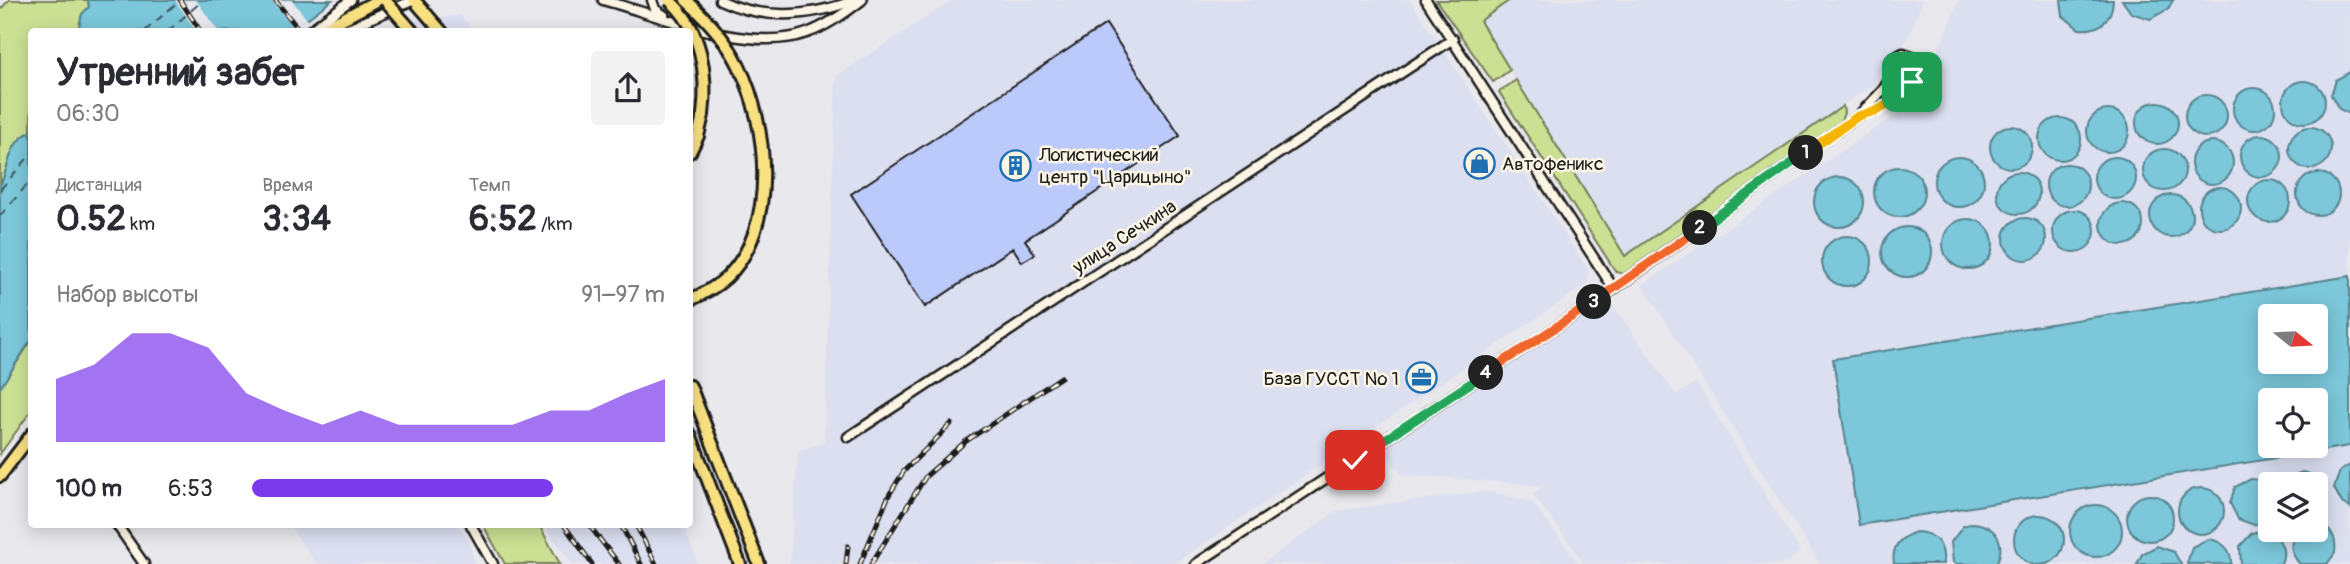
<!DOCTYPE html>
<html lang="ru">
<meta charset="utf-8">
<style>
body{margin:0;font-family:Pangolin,sans-serif;background:#f2f2f3;color:#2b2b33;height:100vh;display:flex;flex-direction:column;font-size:26px;white-space:nowrap}
*{box-sizing:border-box;margin:0}
p{font-size:23px;color:#7c7c81}
.icon{flex:none;width:38px;height:38px;fill:none;stroke:currentColor;stroke-width:2;stroke-linecap:round;stroke-linejoin:round}
.map{position:relative;flex:1;overflow:hidden}
.sheet{position:absolute;left:28px;top:28px;width:665px;height:500px;display:flex;flex-direction:column;background:#fff;border-radius:7px;box-shadow:0 4px 18px #0003}
.sheet>*{flex:none}
.needle{width:46px;rotate:108deg}
.buttons{position:absolute;left:2258px;top:304px;display:grid;gap:14px}
.buttons a{display:grid;place-items:center;width:70px;height:70px;border-radius:7px;background:#fff;box-shadow:0 4px 18px #0003;font-size:35px}
.pin{position:absolute;display:grid;place-items:center;width:60px;height:60px;color:#fff;margin:-30px;border-radius:14px;box-shadow:0 4px 10px #0006}
.km{position:absolute;width:35px;height:35px;margin:-18px;border-radius:50%;background:#222;color:#fff;font-size:19px;line-height:35px;text-align:center}
.round{display:grid;place-items:center;flex:none;width:74px;height:74px;border-radius:7px;background:#f2f2f3}
.overview{display:flex;align-items:center;justify-content:space-between;height:119px;padding:0 28px}
h1{font-size:38px;font-weight:700;line-height:52px}
.figures{display:grid;grid-template-columns:repeat(3,1fr);gap:10px;height:119px;padding:7px 28px}
.figures div{display:grid;align-content:center}
.figures b{font-size:35px;font-weight:700}
.figures small{font-size:19px;font-weight:400}
.figures p{font-size:19px}
.chart{height:196px;padding:14px 28px}
.chart p{display:flex;justify-content:space-between}
.chart svg{width:100%;height:126px;margin-top:7px;fill:#7c3aed;opacity:.7}
ul{padding:0 28px;list-style:none;font-size:23px}
li{display:grid;grid-template-columns:112px 84px 1fr;align-items:center;height:52px}
li i{height:18px;border-radius:9px;background:#7c3aed}
.map>svg:first-child{display:block}
.built{fill:#dcdff0;fill-rule:evenodd}
.green{fill:#cce094;stroke:#747e58;stroke-width:2}
.water{fill:#7bc7da;stroke:#55838e;stroke-width:2;fill-rule:evenodd}
.pier{fill:#e9e8ec}
.lines{fill:none;stroke-linecap:round;stroke-linejoin:round}
.ferry{stroke:#3d585e;stroke-width:2;stroke-dasharray:9 7;stroke-linecap:butt}
.building{fill:#bccafb;stroke:#1c1c1c;stroke-width:2}
.minor-casing{stroke:#1c1c1c;stroke-width:13}
.major-casing{stroke:#1c1c1c;stroke-width:16}
.minor{stroke:#fcf5e5;stroke-width:8}
.major{stroke:#f9e181;stroke-width:10}
.rail-casing{stroke:#1c1c1c;stroke-width:5}
.rail{stroke:#fcf5e5;stroke-width:2.5;stroke-dasharray:8;stroke-linecap:butt}
.major-bridge-casing{stroke:#1c1c1c;stroke-width:16;stroke-linecap:butt}
.major-bridge{stroke:#f9e181;stroke-width:10}
.split-1-casing{stroke:#fff;stroke-width:14}
.split-2-casing{stroke:#fff;stroke-width:14}
.split-3-casing{stroke:#fff;stroke-width:14}
.split-4-casing{stroke:#fff;stroke-width:14}
.split-5-casing{stroke:#fff;stroke-width:14}
.split-6-casing{stroke:#fff;stroke-width:14}
.split-1{stroke:#f5b400;stroke-width:9}
.split-2{stroke:#22a559;stroke-width:9}
.split-3{stroke:#f0652b;stroke-width:9}
.split-4{stroke:#f0652b;stroke-width:9}
.split-5{stroke:#22a559;stroke-width:9}
.split-6{stroke:#f5b400;stroke-width:9}
.labels{text-anchor:middle;stroke-width:5;stroke-linejoin:round;paint-order:stroke}
.poi-label{font-size:19px;fill:#1c1c1c;stroke:#fcf5e5;text-anchor:start}
.street-label{font-size:19px;fill:#1c1c1c;stroke:#fcf5e5}
</style>
<div class="map">
<svg width="2350" height="564" viewBox="0 0 2350 564">
<rect width="100%" height="100%" fill="#e9e8ec"/>
<filter id="ink" filterUnits="userSpaceOnUse"><feTurbulence type="fractalNoise" baseFrequency=".0143" numOctaves="2"/><feDisplacementMap in="SourceGraphic" scale="14" xChannelSelector="R" yChannelSelector="G"/><feConvolveMatrix kernelMatrix="1 2 1 2 8 2 1 2 1" color-interpolation-filters="sRGB"/></filter>
<g filter="url(#ink)">
<g class="built">
<path d="M953 0H1410L1589 271 1587 284 1174 564H790L798 450 824 443 836 76Z"/>
<path d="M1510 0H1923L1907 40 1878 73 1874 84 1625 256 1479 20Z"/>
<path d="M1959 0H2350V564H1820L1642 285 1918 100ZM2270 317H2315V362H2270ZM2270 401H2315V446H2270ZM2270 485H2315V530H2270Z"/>
<path d="M461 15 473 31 382 32 398 23Z"/>
<path d="M1608 298 1676 395 1696 382 1800 551 1786 564H1585L1533 494 1544 486 1402 474 1381 447Z"/>
<path d="M1486 491 1532 502 1579 564H1262L1336 511Z"/>
<path d="M288 525H458L469 540 475 564H317Z"/>
<path d="M544 525H683L698 564H572Z"/>
</g>
<g class="green">
<path d="M9 0H88L89 7 82 14 78 31 32 32 31 132C8 141 10 167 0 185V10Z"/>
<path d="M1436 0H1510L1480 21 1510 70 1493 82Z"/>
<path d="M1516 80 1625 256 1843 106 1844 113 1840 123 1623 274 1616 272 1499 92Z"/>
<path d="M31 341V411L0 454V388Z"/>
<path d="M483 525H539L560 564H505Z"/>
</g>
<g class="water">
<path d="M88 0H332L291 31 78 32 82 14 89 7Z"/>
<path d="M2061 0H2113C2112 21 2099 31 2079 29L2063 16Z"/>
<path d="M2122 0H2173L2168 9 2150 19 2131 13Z"/>
<path d="M2350 72V114L2339 109 2331 95 2336 80Z"/>
<circle cx="2304" cy="102" r="21"/>
<circle cx="2254" cy="109" r="21"/>
<circle cx="2206" cy="116" r="21"/>
<circle cx="2157" cy="123" r="21"/>
<circle cx="2108" cy="131" r="21"/>
<circle cx="2060" cy="139" r="21"/>
<circle cx="2011" cy="147" r="21"/>
<circle cx="2310" cy="148" r="21"/>
<path d="M31 132V340L0 388V185C10 167 8 141 31 132Z"/>
<circle cx="2261" cy="156" r="21"/>
<circle cx="2212" cy="163" r="21"/>
<circle cx="2164" cy="170" r="21"/>
<circle cx="1959" cy="182" r="25"/>
<circle cx="2115" cy="178" r="21"/>
<circle cx="2067" cy="185" r="21"/>
<circle cx="1899" cy="192" r="25"/>
<circle cx="2018" cy="193" r="21"/>
<circle cx="2318" cy="194" r="21"/>
<circle cx="1839" cy="202" r="25"/>
<circle cx="2269" cy="201" r="21"/>
<circle cx="2220" cy="208" r="21"/>
<circle cx="2171" cy="216" r="21"/>
<circle cx="2122" cy="224" r="21"/>
<circle cx="2074" cy="231" r="21"/>
<circle cx="2025" cy="239" r="21"/>
<circle cx="1968" cy="244" r="25"/>
<circle cx="1907" cy="252" r="25"/>
<circle cx="1847" cy="261" r="25"/>
<path d="M2350 276V446L1859 525 1833 359ZM2270 317H2315V362H2270ZM2270 401H2315V446H2270Z"/>
<path d="M2350 465V508L2342 503 2334 488 2340 471Z"/>
<path d="M2302 472C2320 475 2328 485 2325 502L2315 514V485H2284L2294 475Z"/>
<path d="M2251 479 2260 480 2270 487V517L2254 525 2238 519 2230 503 2235 487Z"/>
<circle cx="2201" cy="511" r="23"/>
<circle cx="2150" cy="518" r="23"/>
<circle cx="2096" cy="531" r="26"/>
<circle cx="2039" cy="540" r="25"/>
<path d="M1973 523C1996 525 2007 543 1996 564H1955L1953 562 1951 542 1963 526Z"/>
<path d="M2315 524C2331 526 2337 538 2335 553L2327 564H2300C2289 553 2289 542 2297 530H2315Z"/>
<path d="M2260 531C2278 533 2288 546 2281 564H2241L2240 546 2252 533Z"/>
<path d="M1916 532C1935 533 1945 544 1943 564H1894C1891 547 1900 537 1916 532Z"/>
<path d="M2208 539C2222 541 2232 549 2231 564H2187L2192 547Z"/>
<path d="M2157 546 2174 552 2181 564H2137L2142 554Z"/>
</g>
<g class="pier">
<path d="M175 0H196L218 31H196Z"/>
<path d="M271 0H292L309 22 297 31Z"/>
</g>
<g class="lines">
<g class="ferry">
<path d="M144 32 180 0"/>
<path d="M167 32 203 0"/>
<path d="M0 190 32 153"/>
<path d="M0 216 32 179"/>
</g>
</g>
<path class="building" d="M1106 24 1180 136 1025 240 1035 254 1022 262 1013 248 925 307 851 194Z"/>
<g class="lines">
<defs>
<g id="minor">
<path d="M603 0C661 16 749 54 807 33 827 26 845 13 862 0"/>
<path d="M652 0 655 9 664 15"/>
<path d="M720 0C764 21 810 17 855 0"/>
<path d="M1426 0 1614 289"/>
<path d="M308 32 351 0"/>
<path d="M339 32 414 0"/>
<path d="M848 437 1453 39"/>
<path d="M117 525 144 564"/>
<path d="M471 525 493 564"/>
<path d="M1196 564 1614 289 1858 116 1883 90 1890 79 1894 58 1903 53 1915 57 1919 70C1909 95 1882 108 1858 116"/>
</g>
<g id="major">
<path d="M414 0 442 32"/>
<path d="M318 32 378 0"/>
<path d="M690 152 698 136 703 115"/>
<path d="M690 386 759 564"/>
<path d="M690 434 740 564"/>
<path d="M0 476 32 434"/>
</g>
</defs>
<use href="#minor" class="minor-casing"/>
<use href="#major" class="major-casing"/>
<use href="#minor" class="minor"/>
<use href="#major" class="major"/>
<defs>
<g id="rail">
<path d="M180 0 201 32"/>
<path d="M275 0 301 32"/>
<path d="M564 525 592 564"/>
<path d="M589 525 619 564"/>
<path d="M621 525 641 564"/>
<path d="M636 525 656 564"/>
<path d="M846 564 848 546"/>
<path d="M860 564 889 495 904 471 951 424"/>
<path d="M871 564 926 476 965 442 1061 377"/>
</g>
</defs>
<use href="#rail" class="rail-casing"/>
<use href="#rail" class="rail"/>
<defs>
<g id="major-bridge">
<path d="M385 0 413 32"/>
<path d="M669 0C702 28 708 75 703 115"/>
<path d="M686 0C707 19 727 40 739 66 768 125 779 228 726 278 715 288 703 294 690 300"/>
</g>
</defs>
<use href="#major-bridge" class="major-bridge-casing"/>
<use href="#major-bridge" class="major-bridge"/>
</g>
</g>
<g class="lines" filter="url(#ink)">
<defs>
<path id="split-1" d="M1806 153 1858 116 1878 110 1896 99 1912 82"/>
<path id="split-2" d="M1700 228 1806 153"/>
<path id="split-3" d="M1594 302 1700 228"/>
<path id="split-4" d="M1486 373 1594 302"/>
<path id="split-5" d="M1378 444 1486 373"/>
<path id="split-6" d="M1355 460 1378 444"/>
</defs>
<use href="#split-1" class="split-1-casing"/>
<use href="#split-2" class="split-2-casing"/>
<use href="#split-3" class="split-3-casing"/>
<use href="#split-4" class="split-4-casing"/>
<use href="#split-5" class="split-5-casing"/>
<use href="#split-6" class="split-6-casing"/>
<use href="#split-1" class="split-1"/>
<use href="#split-2" class="split-2"/>
<use href="#split-3" class="split-3"/>
<use href="#split-4" class="split-4"/>
<use href="#split-5" class="split-5"/>
<use href="#split-6" class="split-6"/>
</g>
<defs>
<symbol id="shop-ring" viewBox="-11 -11 22 22"><circle r="9.5" fill="#fcf5e5" stroke="#1f6fb2" stroke-width="1.5"/><path d="M-5-2.5h2.3a2.7 3.5 0 0 1 5.4 0H5L5.5 6h-11ZM-1.5-2.5h3a1.5 2.3 0 0 0-3 0Z" fill="#1f6fb2"/></symbol>
<symbol id="building-ring" viewBox="-11 -11 22 22"><circle r="9.5" fill="#fcf5e5" stroke="#1f6fb2" stroke-width="1.5"/><path d="M-4-6H4V6H1V3H-1V6H-4ZM-2.5-4.3h1.7v1.8h-1.7ZM.8-4.3h1.7v1.8H.8ZM-2.5-1h1.7V.8h-1.7ZM.8-1h1.7V.8H.8Z" fill="#1f6fb2"/></symbol>
<symbol id="office-ring" viewBox="-11 -11 22 22"><circle r="9.5" fill="#fcf5e5" stroke="#1f6fb2" stroke-width="1.5"/><path d="M-6-3h4V-5.5h4V-3h4V5H-6ZM-1-4.5V-3h2v-1.5ZM-6 0V1H6V0Z" fill="#1f6fb2"/></symbol>
</defs>
<g fill-rule="evenodd">
<use href="#shop-ring" x="1462" y="146" width="35" height="35"/>
<use href="#building-ring" x="998" y="148" width="35" height="35"/>
<use href="#office-ring" x="1404" y="360" width="35" height="35"/>
</g>
<g class="labels">
<g class="poi-label">
<text x="1039" y="161">Логистический<tspan x="1039" dy="22">центр "Царицыно"</tspan></text>
<text x="1502" y="170">Автофеникс</text>
<text x="1399" y="385" text-anchor="end">База ГУССТ № 1</text>
</g>
<g class="street-label">
<text transform="translate(1124 236) rotate(-33)" y="7">улица Сечкина</text>
</g>
</g>
</svg>
<div class="buttons">
<a><svg class="needle" viewBox="-14 -14 28 28"><path d="M0-13l5 13h-10z" fill="#e53935"/><path d="M0 13l5-13h-10z" fill="#7c7c81"/></svg></a>
<a><svg class="icon" aria-label="locate" viewBox="0 0 24 24"><circle cx="12" cy="12" r="6"/><path d="M12 2v4M12 18v4M2 12h4M18 12h4"/></svg></a>
<a><svg class="icon" aria-label="layers" viewBox="0 0 24 24"><path d="M12 4l9 5-9 5-9-5zM3 14l9 5 9-5"/></svg></a>
</div>
<div class="pin" style="left:1912px;top:82px;background:#1e9e55"><svg class="icon" aria-label="arrive" viewBox="0 0 24 24"><path d="M6 21V4h12l-3 4 3 4H6"/></svg></div>
<div class="pin" style="left:1355px;top:460px;background:#d93025"><svg class="icon" aria-label="check" viewBox="0 0 24 24"><path d="M5 12l5 5 9-10"/></svg></div>
<b class="km" style="left:1806px;top:153px">1</b>
<b class="km" style="left:1700px;top:228px">2</b>
<b class="km" style="left:1594px;top:302px">3</b>
<b class="km" style="left:1486px;top:373px">4</b>
<section class="sheet">
<div class="overview"><div><h1>Утренний забег</h1><p>06:30</p></div><a class="round"><svg class="icon" aria-label="share" viewBox="0 0 24 24"><path d="M12 15V3M7 8l5-5 5 5M5 13v7h14v-7"/></svg></a></div>
<div class="figures">
<div><p>Дистанция</p><b>0.52<small> km</small></b></div>
<div><p>Время</p><b>3:34</b></div>
<div><p>Темп</p><b>6:52<small> /km</small></b></div>
</div>
<div class="chart"><p><span>Набор высоты</span>91–97 m</p>
<svg viewBox="0 0 160 44" preserveAspectRatio="none"><path d="M0 44V22L10 17L20 6L30 6L40 11L50 27L60 33L70 38L80 33L90 38L100 38L110 38L120 38L130 33L140 33L150 27L160 22V44z"/></svg>
</div>
<ul>
<li><b>100 m</b>6:53<i style="width:73%"></i></li>
</ul>
</section>
</div>
